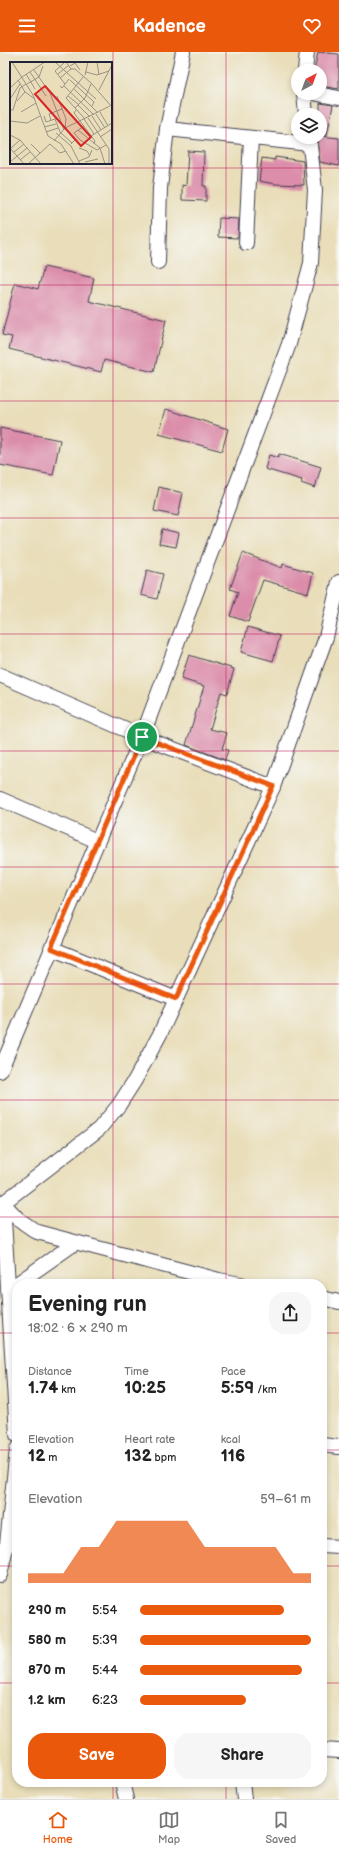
<!DOCTYPE html>
<meta charset="utf-8">
<style>
body{margin:0;font-family:"Balsamiq Sans",sans-serif;background:#f6f6f6;color:#222;height:100vh;display:flex;flex-direction:column;font-size:15px;white-space:nowrap}
*{box-sizing:border-box;margin:0}
p{font-size:13px;color:#767676}
.icon{flex:none;width:22px;height:22px;fill:none;stroke:currentColor;stroke-width:2;stroke-linecap:round;stroke-linejoin:round}
.map{position:relative;flex:1;overflow:hidden}
.drawer{position:absolute;left:12px;top:1227px;width:315px;height:508px;display:flex;flex-direction:column;background:#fff;border-radius:16px;box-shadow:0 2px 6px #0003}
.drawer>*{flex:none}
.needle{width:26px;rotate:41deg}
.tools{position:absolute;left:291px;top:12px;display:grid;gap:8px}
.tools a{display:grid;place-items:center;width:36px;height:36px;border-radius:50%;background:#fff;box-shadow:0 2px 6px #0003;font-size:20px}
.pin{position:absolute;display:grid;place-items:center;width:34px;height:34px;color:#fff;margin:-17px;border:2px solid #fff;border-radius:50%;box-shadow:0 1px 4px #0007}
.round{display:grid;place-items:center;flex:none;width:42px;height:42px;border-radius:16px;background:#f6f6f6}
.headline{display:flex;align-items:center;justify-content:space-between;height:68px;padding:0 16px}
h1{font-size:22px;font-weight:700;line-height:30px}
.metrics{display:grid;grid-template-columns:repeat(3,1fr);gap:6px;height:68px;padding:4px 16px}
.metrics div{display:grid;align-content:center}
.metrics b{font-size:17px;font-weight:700}
.metrics small{font-size:11px;font-weight:400}
.metrics p{font-size:11px}
.chart{height:112px;padding:8px 16px}
.chart p{display:flex;justify-content:space-between}
.chart svg{width:100%;height:72px;margin-top:4px;fill:#ea580c;opacity:.7}
.button{display:flex;gap:8px;margin-top:auto;padding:8px 16px}
.button a{flex:1;height:46px;border-radius:16px;background:#ea580c;color:#fff;font-size:16px;font-weight:700;line-height:46px;text-align:center}
.button a+a{background:#f6f6f6;color:#222}
ul{padding:0 16px;list-style:none;font-size:13px}
li{display:grid;grid-template-columns:64px 48px 1fr;align-items:center;height:30px}
li i{height:10px;border-radius:5px;background:#ea580c}
header{display:flex;justify-content:space-between;align-items:center;height:52px;padding:0 16px;background:#ea580c;color:#fff;font-size:18px;font-weight:700}
.dock{display:flex;justify-content:space-around;align-items:center;height:56px;border-top:1px solid #e0e0e0;background:#fff;font-size:11px;color:#767676}
.dock a{display:grid;justify-items:center;gap:2px}
.dock .on{color:#ea580c}
.map>svg:first-child{display:block}
.building{fill:#db8daa}
.lines{fill:none;stroke-linecap:round;stroke-linejoin:round}
.minor-casing{stroke:#403e4e;stroke-width:16}
.minor{stroke:#fff;stroke-width:14}
.route-casing{stroke:#fff;stroke-width:8}
.route{stroke:#ea580c;stroke-width:5}
.grid{fill:none;stroke:#c2185b;stroke-width:1;stroke-opacity:0.55}
.inset-road{fill:none;stroke:#999387;stroke-width:1}
.view{fill:#d62828;fill-opacity:0.15;stroke:#d62828;stroke-width:2}
.inset-edge{fill:none;stroke:#22223b;stroke-width:2}
</style>
<header><svg class="icon" aria-label="menu" viewBox="0 0 24 24"><path d="M4 6h16M4 12h16M4 18h16"/></svg>Kadence<svg class="icon" aria-label="heart" viewBox="0 0 24 24"><path d="M12 20l-8-8c-3-5 5-10 8-4 3-6 11-1 8 4z"/></svg></header>
<div class="map">
<svg width="339" height="1747" viewBox="0 0 339 1747">
<rect width="100%" height="100%" fill="#f6f6f2"/>
<filter id="ink" filterUnits="userSpaceOnUse"><feTurbulence type="fractalNoise" baseFrequency=".025" numOctaves="2"/><feDisplacementMap in="SourceGraphic" scale="8" xChannelSelector="R" yChannelSelector="G"/><feConvolveMatrix kernelMatrix="1 2 1 2 8 2 1 2 1" color-interpolation-filters="sRGB"/></filter>
<filter id="wash" filterUnits="userSpaceOnUse"><feTurbulence type="fractalNoise" baseFrequency=".012" numOctaves="4" result="noise"/><feDisplacementMap in="SourceGraphic" scale="16" xChannelSelector="R" yChannelSelector="G"/><feGaussianBlur stdDeviation="0.9" result="paint"/><feColorMatrix in="noise" values="0 0 0 0 0 0 0 0 0 0 0 0 0 0 0 0 0 1.4 0 .05"/><feComposite in="paint" operator="in"/></filter>
<g filter="url(#wash)">
<rect width="100%" height="100%" fill="#e9deb9"/>
<g id="blocks">
<g class="building">
<path d="M318 0 339 2V37L320 34V19H314Z"/>
<path d="M320 51 333 53 327 83H320Z"/>
<path d="M320 84 339 86V114L320 110 318 85Z"/>
<path d="M188 99 204 100 203 134H206V149L182 148V133L186 134Z"/>
<path d="M275 105 303 109 304 133 275 132 259 129 262 106 275 108Z"/>
<path d="M219 166 239 167 238 186 218 185Z"/>
<path d="M44 215 94 226 89 249 166 268 154 320 104 308 101 320 9 297 12 285 2 283 15 231 38 237Z"/>
<path d="M166 357 228 377 222 399 159 382Z"/>
<path d="M0 376 60 388 53 423 0 413Z"/>
<path d="M279 402 321 415 315 436 301 431 302 428 265 417 269 403 278 406Z"/>
<path d="M159 435 183 441 178 464 154 459Z"/>
<path d="M162 477 179 481 176 495 159 492Z"/>
<path d="M243 501 282 516 283 512 313 521 308 541 263 528 248 570 230 564 238 540 230 537Z"/>
<path d="M147 518 163 522 157 547 141 543Z"/>
<path d="M248 575 280 584 273 609 241 600Z"/>
<path d="M189 603 234 617 227 642 221 640 210 677 227 681 222 697 228 698 225 708 186 693 204 634 181 627Z"/>
</g>
</g>
</g>
<g filter="url(#ink)">
<use href="#blocks" fill-opacity="0" stroke="#403e4e" stroke-width="1"/>
<g class="lines">
<defs>
<g id="minor">
<path d="M305 19 307 0"/>
<path d="M304 41 306 63"/>
<path d="M313 41 339 46"/>
<path d="M167 77 310 92"/>
<path d="M246 191 251 86"/>
<path d="M158 210 160 136 167 77 183 0"/>
<path d="M0 623 142 685 273 735"/>
<path d="M0 747 97 789"/>
<path d="M51 896 176 947"/>
<path d="M0 1019 142 685 289 292 311 211 315 138 309 85"/>
<path d="M0 1151H3L99 1077 119 1053 135 1028 160 982 273 735 326 585 339 530"/>
<path d="M3 1151 18 1167 37 1180 219 1228 241 1232"/>
<path d="M3 1151 17 1383"/>
<path d="M8 1238 75 1191"/>
<path d="M322 1246 339 1250"/>
<path d="M322 1393 339 1395"/>
<path d="M322 1494 339 1495"/>
<path d="M0 1523 7 1492 17 1397"/>
<path d="M322 1698 339 1699"/>
<path d="M122 1730 126 1747"/>
<path d="M242 1730 244 1747"/>
</g>
</defs>
<use href="#minor" class="minor-casing"/>
<use href="#minor" class="minor"/>
</g>
</g>
<g class="lines" filter="url(#ink)">
<defs>
<path id="route" d="M142 685 273 734 176 947 51 896Z"/>
</defs>
<use href="#route" class="route-casing"/>
<use href="#route" class="route"/>
</g>
<path class="grid" d="M113 0V1232M226 0V1232M0 116H339M0 233H339M0 349H339M0 466H339M0 582H339M0 699H339M0 815H339M0 932H339M0 1048H339M0 1165H339M0 1281H17M322 1281H339M0 1398H17M322 1398H339M0 1514H17M322 1514H339M0 1631H17M322 1631H339M113 1730V1747M226 1730V1747"/>
<g transform="translate(10 10)">
<rect width="102" height="102" fill="#e9deb9"/>
<path class="inset-road" d="M2 0 23 33 38 74 51 82 64 102M45 0 86 37M55 0 45 9 55 22M56 0 61 7H65L81 21 102 45M87 0 89 13M60 4 65 1 70 8M24 8 40 31 54 68M20 10 36 34M76 10 87 13 99 9M16 12 25 27M48 12 59 3M75 13 78 0M74 14 56 36 75 57M50 16 61 7M60 18 84 40 82 44M17 22 29 15 33 4M50 24 52 26 59 17M54 24 84 53M0 26 12 15 35 0M64 27 88 51M89 28 102 3M15 30 25 37M47 34 56 57 55 66M58 34 68 42M75 36 81 22M0 37 10 22M7 39 15 30 8 18M68 43 80 55M65 46 75 36M0 48H3L10 26 16 22M66 48 64 51 85 79 84 82M11 50 26 41M90 50 98 64M86 52 95 66M34 54 36 60 45 57 50 70 62 81M82 54 91 68M78 56 99 87V102M74 57 84 72M41 58 39 52 52 47M0 59 17 61 30 54M74 64 64 71 70 78 87 88 96 83M34 65 46 62M55 66 65 78 61 82M68 68 90 86 95 102M36 70 48 66M46 71 61 84 70 102M0 73 10 78 31 102M81 74 102 61M90 75 102 67M44 79 55 66 100 44M21 82 30 91M0 86 14 102M1 86 10 78M69 86 77 89 80 94M4 90 14 82M10 98 20 90M69 99 79 95 82 88M0 100 17 86M75 100 88 97M18 102 40 82 50 91 56 89"/>
<path class="view" d="M35 24 81 75 71 84 25 32Z"/>
<rect width="102" height="102" class="inset-edge"/>
</g>
</svg>
<div class="tools">
<a><svg class="needle" viewBox="-14 -14 28 28"><path d="M0-13l5 13h-10z" fill="#e53935"/><path d="M0 13l5-13h-10z" fill="#767676"/></svg></a>
<a><svg class="icon" aria-label="layers" viewBox="0 0 24 24"><path d="M12 4l9 5-9 5-9-5zM3 14l9 5 9-5"/></svg></a>
</div>
<div class="pin" style="left:142px;top:685px;background:#1e9e55"><svg class="icon" aria-label="arrive" viewBox="0 0 24 24"><path d="M6 21V4h12l-3 4 3 4H6"/></svg></div>
<section class="drawer">
<div class="headline"><div><h1>Evening run</h1><p>18:02 · 6 × 290 m</p></div><a class="round"><svg class="icon" aria-label="share" viewBox="0 0 24 24"><path d="M12 15V3M7 8l5-5 5 5M5 13v7h14v-7"/></svg></a></div>
<div class="metrics">
<div><p>Distance</p><b>1.74<small> km</small></b></div>
<div><p>Time</p><b>10:25</b></div>
<div><p>Pace</p><b>5:59<small> /km</small></b></div>
</div>
<div class="metrics">
<div><p>Elevation</p><b>12<small> m</small></b></div>
<div><p>Heart rate</p><b>132<small> bpm</small></b></div>
<div><p>kcal</p><b>116</b></div>
</div>
<div class="chart"><p><span>Elevation</span>59–61 m</p>
<svg viewBox="0 0 160 44" preserveAspectRatio="none"><path d="M0 44V38L10 38L20 38L30 22L40 22L50 6L60 6L70 6L80 6L90 6L100 22L110 22L120 22L130 22L140 22L150 38L160 38V44z"/></svg>
</div>
<ul>
<li><b>290 m</b>5:54<i style="width:84%"></i></li>
<li><b>580 m</b>5:39<i style="width:100%"></i></li>
<li><b>870 m</b>5:44<i style="width:95%"></i></li>
<li><b>1.2 km</b>6:23<i style="width:62%"></i></li>
</ul>
<div class="button"><a>Save</a><a>Share</a></div>
</section>
</div>
<nav class="dock">
<a class="on"><svg class="icon" aria-label="home" viewBox="0 0 24 24"><path d="M3 11l9-7 9 7M6 9v11h12V9"/></svg>Home</a>
<a><svg class="icon" aria-label="map" viewBox="0 0 24 24"><path d="M3 6l6-2 6 2 6-2v14l-6 2-6-2-6 2zM9 4v14M15 6v14"/></svg>Map</a>
<a><svg class="icon" aria-label="saved" viewBox="0 0 24 24"><path d="M7 4h10v16l-5-4-5 4z"/></svg>Saved</a>
</nav>
